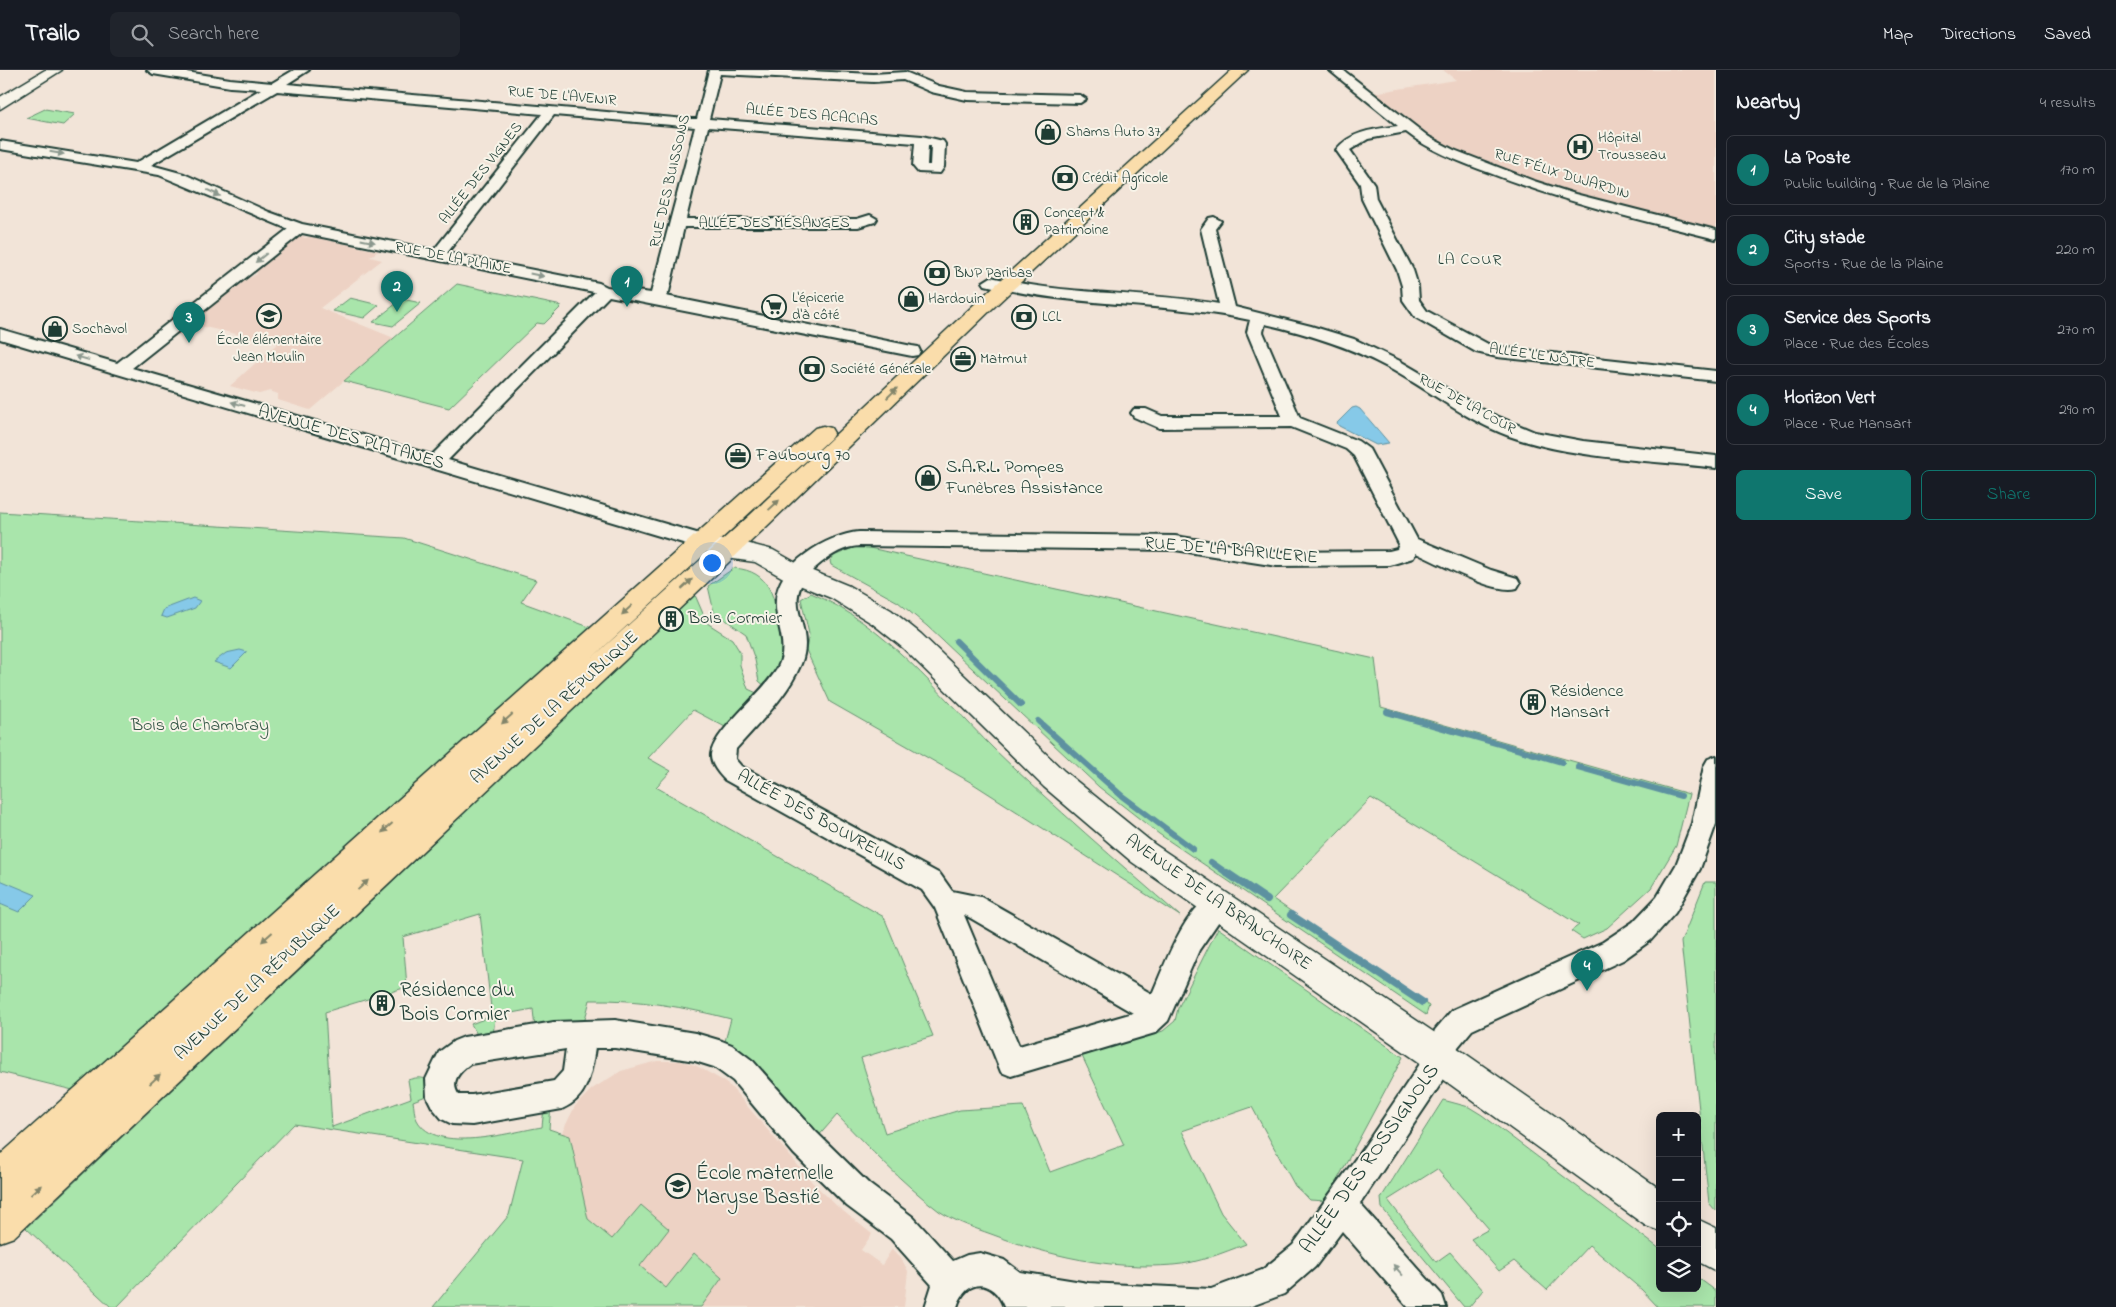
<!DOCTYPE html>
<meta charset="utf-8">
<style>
:root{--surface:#171b24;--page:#20242c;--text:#f1f3f6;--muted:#9ea1a6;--line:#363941;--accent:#0f766e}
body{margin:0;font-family:"Indie Flower",sans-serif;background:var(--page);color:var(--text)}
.controls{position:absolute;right:15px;bottom:15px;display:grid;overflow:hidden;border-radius:8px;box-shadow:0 5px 20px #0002}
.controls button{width:45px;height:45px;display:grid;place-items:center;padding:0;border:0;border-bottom:1px solid var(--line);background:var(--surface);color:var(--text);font:25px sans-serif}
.you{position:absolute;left:711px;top:492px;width:18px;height:18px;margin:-12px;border:4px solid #fff;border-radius:50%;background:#1a73e8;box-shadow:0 0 0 8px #1a73e833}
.badge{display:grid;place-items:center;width:32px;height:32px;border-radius:50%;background:var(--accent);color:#fff;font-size:16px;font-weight:700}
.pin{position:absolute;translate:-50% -41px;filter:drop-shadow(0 1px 2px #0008)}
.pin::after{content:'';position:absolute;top:26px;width:18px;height:15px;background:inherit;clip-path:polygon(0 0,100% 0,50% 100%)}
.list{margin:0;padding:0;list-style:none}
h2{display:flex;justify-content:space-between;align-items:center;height:65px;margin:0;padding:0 20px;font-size:21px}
h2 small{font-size:16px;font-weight:400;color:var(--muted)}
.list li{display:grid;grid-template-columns:32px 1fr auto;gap:15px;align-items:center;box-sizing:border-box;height:70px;margin:0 10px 10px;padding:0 10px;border:1px solid var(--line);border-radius:8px}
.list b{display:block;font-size:19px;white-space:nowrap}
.list p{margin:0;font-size:16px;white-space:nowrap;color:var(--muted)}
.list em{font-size:16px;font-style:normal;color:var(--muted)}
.actions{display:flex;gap:10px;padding:15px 20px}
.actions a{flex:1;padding:11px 0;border:1px solid var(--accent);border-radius:8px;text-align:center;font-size:18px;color:var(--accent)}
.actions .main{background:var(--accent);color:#fff}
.icon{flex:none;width:28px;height:28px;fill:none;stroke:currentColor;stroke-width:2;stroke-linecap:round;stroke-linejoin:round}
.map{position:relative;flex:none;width:1716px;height:1237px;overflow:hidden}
header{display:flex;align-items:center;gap:30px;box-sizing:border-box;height:70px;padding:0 25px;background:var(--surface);border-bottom:1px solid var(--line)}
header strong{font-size:24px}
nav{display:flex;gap:28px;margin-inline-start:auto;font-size:18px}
.search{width:350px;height:45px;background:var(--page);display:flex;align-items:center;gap:12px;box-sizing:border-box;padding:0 18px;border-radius:8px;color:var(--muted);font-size:19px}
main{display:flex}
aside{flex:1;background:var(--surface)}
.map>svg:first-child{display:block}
.built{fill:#edd2c4}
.green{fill:#a9e5ab;stroke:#649170}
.water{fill:#86c9e8;stroke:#5d91a0}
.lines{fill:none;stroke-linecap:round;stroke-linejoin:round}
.stream-far1{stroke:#5d91a0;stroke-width:6}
.stream{stroke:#5d91a0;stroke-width:8}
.minor-casing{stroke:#1f3d34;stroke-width:4}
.tertiary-casing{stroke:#1f3d34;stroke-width:3}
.secondary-casing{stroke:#1f3d34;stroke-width:3}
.primary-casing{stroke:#1f3d34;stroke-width:3}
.minor{fill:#f7f3e8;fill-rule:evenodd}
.tertiary{fill:#f7f3e8;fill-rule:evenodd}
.secondary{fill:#f7f3e8;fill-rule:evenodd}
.primary{fill:#faddab;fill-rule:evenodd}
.oneway{fill:#8b988e}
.oneway2{fill:#82856a}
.labels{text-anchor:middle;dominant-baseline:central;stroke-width:4;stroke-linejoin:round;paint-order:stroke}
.far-street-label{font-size:15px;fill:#1f3d34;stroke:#f7f3e8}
.far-poi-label{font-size:15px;fill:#1f3d34;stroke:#f7f3e8;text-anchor:start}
.far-quarter-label{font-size:16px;letter-spacing:1px;fill:#1f3d34;stroke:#f7f3e8}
.street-label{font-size:18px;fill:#1f3d34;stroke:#f7f3e8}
.poi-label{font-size:18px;fill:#1f3d34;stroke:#f7f3e8;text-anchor:start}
.park-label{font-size:18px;fill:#345646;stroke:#f7f3e8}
.near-poi-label{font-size:21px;fill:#1f3d34;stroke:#f7f3e8;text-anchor:start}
.near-street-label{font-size:21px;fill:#1f3d34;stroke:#f7f3e8}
</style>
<header>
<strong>Trailo</strong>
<div class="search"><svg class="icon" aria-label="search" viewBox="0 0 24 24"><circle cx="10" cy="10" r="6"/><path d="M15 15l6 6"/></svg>Search here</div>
<nav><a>Map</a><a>Directions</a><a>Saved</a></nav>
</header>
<main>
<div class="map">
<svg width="1716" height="1237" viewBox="0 0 1716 1237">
<rect width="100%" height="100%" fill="#f2e4d8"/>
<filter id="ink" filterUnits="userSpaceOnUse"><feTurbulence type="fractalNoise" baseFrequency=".02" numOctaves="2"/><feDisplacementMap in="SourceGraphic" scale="10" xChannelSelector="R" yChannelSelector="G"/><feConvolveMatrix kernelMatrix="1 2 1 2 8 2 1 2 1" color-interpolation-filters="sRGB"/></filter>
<g filter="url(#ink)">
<g class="built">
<polygon points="1443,0 1716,0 1716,159 1539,113 1458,83 1432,71 1373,23 1456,10"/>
<polygon points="305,166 303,168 311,167 378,181 370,187 382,190 320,238 394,268 310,340 278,330 278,324 270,321 259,324 230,316 278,273 190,254 246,210 257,204 256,201 299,167"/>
<polygon points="657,991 680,991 695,995 720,1009 731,1017 813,1113 838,1137 872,1164 861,1180 882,1195 892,1179 901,1188 908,1201 904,1237 628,1237 553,1081 575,1036 592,1019 621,1001"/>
</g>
<g class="green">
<polygon points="45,39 75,44 63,55 26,48"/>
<polygon points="457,214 562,236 544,254 537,253 449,338 344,311"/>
<polygon points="350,228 379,235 364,248 333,241"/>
<polygon points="402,229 421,233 393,256 373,252"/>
<polygon points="0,442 404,468 536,510 521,532 603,562 93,1025 0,1002"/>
<polygon points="855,477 865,477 1375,589 1381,637 1689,724 1676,776 1651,818 1607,858 1583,869 1571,861 1579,855 1371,728 1273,829 1429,936 1426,945 1159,764 1099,717 927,556 898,532 831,495 830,491 834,486"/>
<path d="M734,498C771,501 775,528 779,559C780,571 783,586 780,598C778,604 770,611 766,617L759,611L755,590L746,564L714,542L708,516Z"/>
<path d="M811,523C885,554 938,623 994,679C1054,737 1117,791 1180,846L972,713L830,632L806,580L809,564L801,529Z"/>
<path d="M695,525L707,553L732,569L740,582V595L748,619L759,624L727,658L693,640L648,688L671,701L656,717L884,847L933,966L861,988L885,1063L960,1040L1023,1036L1050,1102L1124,1075L1082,986L1163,961L1175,951L1178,938L1218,858L1403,987L1326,1131L1310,1130L1295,1116L1252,1037L1182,1061L1221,1143L1246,1174C1222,1183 1199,1193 1173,1195C1111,1200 1049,1186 991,1164C974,1158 954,1151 939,1141C902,1113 869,1078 837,1045L816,1069L724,975L731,949C685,937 638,929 590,930L583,957L535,959L533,939L495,946L493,967L478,966L471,954L492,946L480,844L403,867L407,917L325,942L332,1057L411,1028L408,1010C422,1005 431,1008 434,1023L413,1031C414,1036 414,1045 417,1050C436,1085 510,1062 542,1057L544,1037L551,1036L549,1059L570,1066L588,1149L612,1169L641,1135L669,1159L640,1196L666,1218L694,1183L722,1208L701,1237H433L509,1145L523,1089L294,1054L117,1237H111L26,1158L437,769L546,658Z"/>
<polygon points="1705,812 1716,812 1716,1141 1709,1133 1681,872"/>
<polygon points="1443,1030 1469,1037 1482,1045 1660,1179 1660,1218 1697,1218 1697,1207 1716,1221 1716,1237 1658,1237 1642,1220 1589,1175 1547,1220 1514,1191 1499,1201 1471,1169 1489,1159 1437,1099 1388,1130 1436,1192 1450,1182 1483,1220 1469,1237 1464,1237 1382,1138 1381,1128"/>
</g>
<g class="water">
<polygon points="1356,337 1360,339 1389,373 1376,375 1339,356 1337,353 1352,338"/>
<polygon points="193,528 200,531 195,538 167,548 161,546 164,539"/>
<polygon points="240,580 247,582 231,598 214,592 226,583"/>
<polygon points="0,810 36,825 19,842 0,834"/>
</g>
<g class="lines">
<g class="stream-far1">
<polyline points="956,571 1021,635"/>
<polyline points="1387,642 1562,692"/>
<polyline points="1038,651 1122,726 1193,779"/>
<polyline points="1578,697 1681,726"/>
<polyline points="1211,792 1228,804"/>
</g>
<g class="stream">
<polyline points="1227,803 1267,830"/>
<polyline points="1291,845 1422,932"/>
</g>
<defs>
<g id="minor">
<path d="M147,0H174L230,9L272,13L294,0H309L287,14L686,49H697L709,0H787L873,4L905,2L939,16L967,22L1080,25L1086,29L1080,33L967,30L931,22L903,10L873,12L720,4L709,49L922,66L943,71L945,74L944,97L940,103L918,102L913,96L915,73L708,57L686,149H857L870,145L877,149L875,152L858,157H684L669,222L666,226L912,276L918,277L920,281L918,285L912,286L609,226L448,390L710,467L713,472L710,477L703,479L0,269V259L117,293L288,159L159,105L0,79V71L136,93L261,19L230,17L153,4ZM277,21L542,44L434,180L302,154L269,142L184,104L151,95ZM554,45L695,57L651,223L607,217L599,213L447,183ZM928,76H931L930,95H927ZM302,163L594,222H595L432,385L132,298Z"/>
<path d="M1329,0H1343L1429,67L1454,80L1534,111L1575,124L1716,160V169C1639,150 1561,131 1487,102C1458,91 1430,81 1406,62L1368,69L1350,80L1374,114L1376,129L1413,200L1418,216L1419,230L1427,241L1488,274L1498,277L1716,301V311L1497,287L1476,282L1415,247L1403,230L1402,216L1397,200L1362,129L1360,114L1336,80C1350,61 1376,59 1398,56Z"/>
<path d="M1214,147L1221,151L1215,159L1235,237L1311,256L1354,269L1400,291L1487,342L1535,362L1583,371L1716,386V398C1650,390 1573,389 1509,366C1465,350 1428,319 1387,297C1348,276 1308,264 1265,254L1263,262L1300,348L1358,371L1369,379L1417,469L1491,500L1517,508L1520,513L1517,518C1495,525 1439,493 1416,483L1413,488L1390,495L1277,496L1175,480L859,476C844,477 833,484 821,493C772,532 818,552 801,594C787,627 759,653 736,679L735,689L741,696L940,804L952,821L981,827L1152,924C1166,893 1184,836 1217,823L1226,827L1230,835L1199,880L1168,951L1155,963L1011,1006L1001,1002L935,838L922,820L725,710C718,703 710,693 711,684C714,660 765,622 778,597C790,573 774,553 776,530C778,494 827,465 859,462L1175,466L1277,482L1389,481L1397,479L1399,474L1354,386L1346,379L1291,357L1159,358L1134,347L1131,343L1134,339H1146L1162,346H1282L1247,262L1250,250C1163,232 1072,237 985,215L983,212L991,207C1066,226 1143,221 1219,234L1201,159L1209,148ZM964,845L967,846L1133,943L1019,976Z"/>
<path d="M1716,686V754L1700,799L1675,843L1651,870L1623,890L1472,960L1458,977L1451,997L1442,1012L1360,1134L1442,1225L1446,1237H1408L1342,1161L1315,1197L1284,1224L1249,1237H1004C994,1209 966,1207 957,1237H925L932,1215L891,1169L847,1136L794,1084L733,1011L714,997L695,991L615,978H595C591,1004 588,1028 562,1039L472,1055L452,1054L442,1049L432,1037L427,1027L426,1009L439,982L454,971L464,967L554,952L615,950L695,963L722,971L732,975L753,991L816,1062L869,1114L913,1147L953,1191L967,1185L980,1183L1004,1190L1020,1202L1088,1213L1211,1219L1262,1200L1293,1175L1364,1077L1428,982L1435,960L1452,940L1603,872L1633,852L1657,827L1676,795L1692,753L1704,696L1708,689ZM566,979L563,1001L554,1011L472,1025H459C449,1012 460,1001 470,994Z"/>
</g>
<polygon id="tertiary" points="45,0 62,0 0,39 0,27"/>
<g id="secondary">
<polygon points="703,464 728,472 746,473 773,480 805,498 849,516 891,540 921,564 1064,701 1154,774 1453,975 1660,1119 1660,1161 1646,1156 1429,999 1132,792 1044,717 903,578 873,554 831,528 787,510 755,492 726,488 694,478 691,472 694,466"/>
<polygon points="1697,1149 1716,1158 1716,1201 1697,1191"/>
</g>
<polygon id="primary" points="1232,0 1248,0 993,238 766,457 14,1167 0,1172 0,1085 815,358 823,356 831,358 834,363 831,368 593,587 750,445 979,230"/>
</defs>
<use href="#minor" class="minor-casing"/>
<use href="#tertiary" class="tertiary-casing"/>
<use href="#secondary" class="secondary-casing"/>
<use href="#primary" class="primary-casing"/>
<use href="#minor" class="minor"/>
<use href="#tertiary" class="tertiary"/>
<use href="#secondary" class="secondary"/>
<use href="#primary" class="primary"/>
</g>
<defs><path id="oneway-solid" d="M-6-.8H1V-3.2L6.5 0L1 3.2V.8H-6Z" transform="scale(1.25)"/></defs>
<g class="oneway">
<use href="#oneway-solid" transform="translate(57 83) rotate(9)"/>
<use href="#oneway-solid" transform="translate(214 123) rotate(25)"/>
<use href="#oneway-solid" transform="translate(368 171) rotate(11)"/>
<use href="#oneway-solid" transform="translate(261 188) rotate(141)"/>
<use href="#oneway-solid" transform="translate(537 205) rotate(12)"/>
<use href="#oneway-solid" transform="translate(82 288) rotate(-164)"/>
<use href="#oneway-solid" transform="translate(238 334) rotate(-164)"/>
<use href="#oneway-solid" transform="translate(1398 1200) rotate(-131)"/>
</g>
<g class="oneway2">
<use href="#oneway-solid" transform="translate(892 323) rotate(-44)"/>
<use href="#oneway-solid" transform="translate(774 435) rotate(-43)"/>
<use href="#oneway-solid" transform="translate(687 514) rotate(-43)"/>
<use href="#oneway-solid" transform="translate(627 540) rotate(137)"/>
<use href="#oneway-solid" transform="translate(507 649) rotate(138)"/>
<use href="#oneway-solid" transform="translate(387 758) rotate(138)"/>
<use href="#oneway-solid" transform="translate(363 815) rotate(-43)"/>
<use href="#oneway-solid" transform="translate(267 867) rotate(138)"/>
<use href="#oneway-solid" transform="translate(155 1009) rotate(-43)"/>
<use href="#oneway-solid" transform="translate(36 1120) rotate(-43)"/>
</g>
</g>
<defs>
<symbol id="shop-ring" viewBox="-11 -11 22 22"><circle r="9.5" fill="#f7f3e8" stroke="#1f3d34" stroke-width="1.5"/><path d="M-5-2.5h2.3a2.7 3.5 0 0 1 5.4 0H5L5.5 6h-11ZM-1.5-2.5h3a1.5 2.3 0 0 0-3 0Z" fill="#1f3d34"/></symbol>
<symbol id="hospital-ring" viewBox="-11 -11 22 22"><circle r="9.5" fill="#f7f3e8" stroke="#1f3d34" stroke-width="1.5"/><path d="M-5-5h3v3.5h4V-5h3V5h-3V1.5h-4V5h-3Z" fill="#1f3d34"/></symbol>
<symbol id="bank-ring" viewBox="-11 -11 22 22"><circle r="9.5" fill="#f7f3e8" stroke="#1f3d34" stroke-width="1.5"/><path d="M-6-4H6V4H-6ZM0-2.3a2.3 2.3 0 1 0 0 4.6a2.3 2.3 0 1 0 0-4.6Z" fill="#1f3d34"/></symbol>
<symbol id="building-ring" viewBox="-11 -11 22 22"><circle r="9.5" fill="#f7f3e8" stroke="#1f3d34" stroke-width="1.5"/><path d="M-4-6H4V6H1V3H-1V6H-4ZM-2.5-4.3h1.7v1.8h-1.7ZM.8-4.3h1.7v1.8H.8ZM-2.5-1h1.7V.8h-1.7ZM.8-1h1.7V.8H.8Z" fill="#1f3d34"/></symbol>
<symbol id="supermarket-ring" viewBox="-11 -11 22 22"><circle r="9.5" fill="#f7f3e8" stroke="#1f3d34" stroke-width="1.5"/><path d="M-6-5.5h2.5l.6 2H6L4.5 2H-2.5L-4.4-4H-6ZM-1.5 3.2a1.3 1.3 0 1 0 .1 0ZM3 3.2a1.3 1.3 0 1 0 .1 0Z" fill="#1f3d34"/></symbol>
<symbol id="school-ring" viewBox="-11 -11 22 22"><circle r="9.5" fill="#f7f3e8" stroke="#1f3d34" stroke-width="1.5"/><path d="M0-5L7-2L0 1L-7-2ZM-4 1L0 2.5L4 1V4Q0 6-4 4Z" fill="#1f3d34"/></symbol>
<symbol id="office-ring" viewBox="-11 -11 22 22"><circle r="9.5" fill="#f7f3e8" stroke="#1f3d34" stroke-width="1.5"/><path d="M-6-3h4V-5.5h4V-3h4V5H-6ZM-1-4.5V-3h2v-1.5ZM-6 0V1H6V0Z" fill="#1f3d34"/></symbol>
</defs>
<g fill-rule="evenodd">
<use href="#shop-ring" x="1034" y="48" width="28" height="28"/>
<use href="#hospital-ring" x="1566" y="63" width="28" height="28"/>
<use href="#bank-ring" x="1051" y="94" width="28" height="28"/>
<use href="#building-ring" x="1012" y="138" width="28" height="28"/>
<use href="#bank-ring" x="923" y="189" width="28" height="28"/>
<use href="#shop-ring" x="897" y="215" width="28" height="28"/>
<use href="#supermarket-ring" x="760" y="223" width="28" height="28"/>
<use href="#school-ring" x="255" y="232" width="28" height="28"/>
<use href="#bank-ring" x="1010" y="233" width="28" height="28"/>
<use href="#shop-ring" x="41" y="245" width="28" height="28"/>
<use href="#office-ring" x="949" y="275" width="28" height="28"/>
<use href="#bank-ring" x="798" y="285" width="28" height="28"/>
<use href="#office-ring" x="724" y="372" width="28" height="28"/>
<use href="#shop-ring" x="914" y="394" width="28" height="28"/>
<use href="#building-ring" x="657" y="535" width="28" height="28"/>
<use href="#building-ring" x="1519" y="618" width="28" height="28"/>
<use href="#building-ring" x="368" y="919" width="28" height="28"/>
<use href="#school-ring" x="664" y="1102" width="28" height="28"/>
</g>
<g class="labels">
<g class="far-street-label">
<text transform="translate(562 26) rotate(5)">RUE DE L'AVENIR</text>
<text transform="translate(812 45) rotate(5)">ALLÉE DES ACACIAS</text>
<text transform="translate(481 103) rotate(-52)">ALLÉE DES VIGNES</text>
<text transform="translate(1562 104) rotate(17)">RUE FÉLIX DUJARDIN</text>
<text transform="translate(670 111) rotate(-77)">RUE DES BUISSONS</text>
<text x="774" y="153">ALLÉE DES MÉSANGES</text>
<text transform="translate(453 188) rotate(11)">RUE DE LA PLAINE</text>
<text transform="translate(1542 286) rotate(8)">ALLÉE LE NÔTRE</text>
<text transform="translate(1467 334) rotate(29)">RUE DE LA COUR</text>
</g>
<g class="far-poi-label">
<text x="1066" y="62">Shams Auto 37</text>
<text x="1598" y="68">Hôpital<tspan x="1598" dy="17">Trousseau</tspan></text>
<text x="1082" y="108">Crédit Agricole</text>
<text x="1044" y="143">Concept &amp;<tspan x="1044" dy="17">Patrimoine</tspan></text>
<text x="954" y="203">BNP Paribas</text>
<text x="792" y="228">L'épicerie<tspan x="792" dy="17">d'à côté</tspan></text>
<text x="928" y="229">Hardouin</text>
<text x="1042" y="247">LCL</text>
<text x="72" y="259">Sochavol</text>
<text x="269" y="270" text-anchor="middle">École élémentaire<tspan x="269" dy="17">Jean Moulin</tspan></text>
<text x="980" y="289">Matmut</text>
<text x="830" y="299">Société Générale</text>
</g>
<g class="far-quarter-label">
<text x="1470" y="190">LA COUR</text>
</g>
<g class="street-label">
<text transform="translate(351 368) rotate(16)">AVENUE DES PLATANES</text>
<text transform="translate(1231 481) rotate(5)">RUE DE LA BARILLERIE</text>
<text transform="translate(555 638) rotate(-42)">AVENUE DE LA RÉPUBLIQUE</text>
<text transform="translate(821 751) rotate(29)">ALLÉE DES BOUVREUILS</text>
<text transform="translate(1218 833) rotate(35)">AVENUE DE LA BRANCHOIRE</text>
<text transform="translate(258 913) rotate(-43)">AVENUE DE LA RÉPUBLIQUE</text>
</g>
<g class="poi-label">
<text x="756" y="386">Faubourg 70</text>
<text x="946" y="398">S.A.R.L. Pompes<tspan x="946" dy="21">Funèbres Assistance</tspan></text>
<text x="688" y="549">Bois Cormier</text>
<text x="1550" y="622">Résidence<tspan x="1550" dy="21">Mansart</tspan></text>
</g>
<g class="park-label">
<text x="200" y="656">Bois de Chambray</text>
</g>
<g class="near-poi-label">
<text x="400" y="921">Résidence du<tspan x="400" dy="24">Bois Cormier</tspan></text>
<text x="696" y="1104">École maternelle<tspan x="696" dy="24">Maryse Bastié</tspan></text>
</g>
<g class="near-street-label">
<text transform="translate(1370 1089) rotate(-55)">ALLÉE DES ROSSIGNOLS</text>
</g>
</g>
</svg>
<div class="controls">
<button>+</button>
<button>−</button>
<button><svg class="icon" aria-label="locate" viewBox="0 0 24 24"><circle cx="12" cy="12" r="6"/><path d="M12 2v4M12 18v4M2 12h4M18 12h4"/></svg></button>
<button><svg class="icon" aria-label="layers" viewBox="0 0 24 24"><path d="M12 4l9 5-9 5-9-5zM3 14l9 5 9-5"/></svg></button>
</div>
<div class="you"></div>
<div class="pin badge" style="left:627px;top:237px">1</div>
<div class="pin badge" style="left:397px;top:242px">2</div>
<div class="pin badge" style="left:189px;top:273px">3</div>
<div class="pin badge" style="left:1587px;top:921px">4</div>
</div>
<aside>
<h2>Nearby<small>4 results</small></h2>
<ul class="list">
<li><span class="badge">1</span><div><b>La Poste</b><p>Public building · Rue de la Plaine</p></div><em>170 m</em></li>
<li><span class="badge">2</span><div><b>City stade</b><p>Sports · Rue de la Plaine</p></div><em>220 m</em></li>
<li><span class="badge">3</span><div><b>Service des Sports</b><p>Place · Rue des Écoles</p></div><em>270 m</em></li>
<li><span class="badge">4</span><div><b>Horizon Vert</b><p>Place · Rue Mansart</p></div><em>290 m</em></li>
</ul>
<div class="actions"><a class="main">Save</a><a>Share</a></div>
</aside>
</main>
